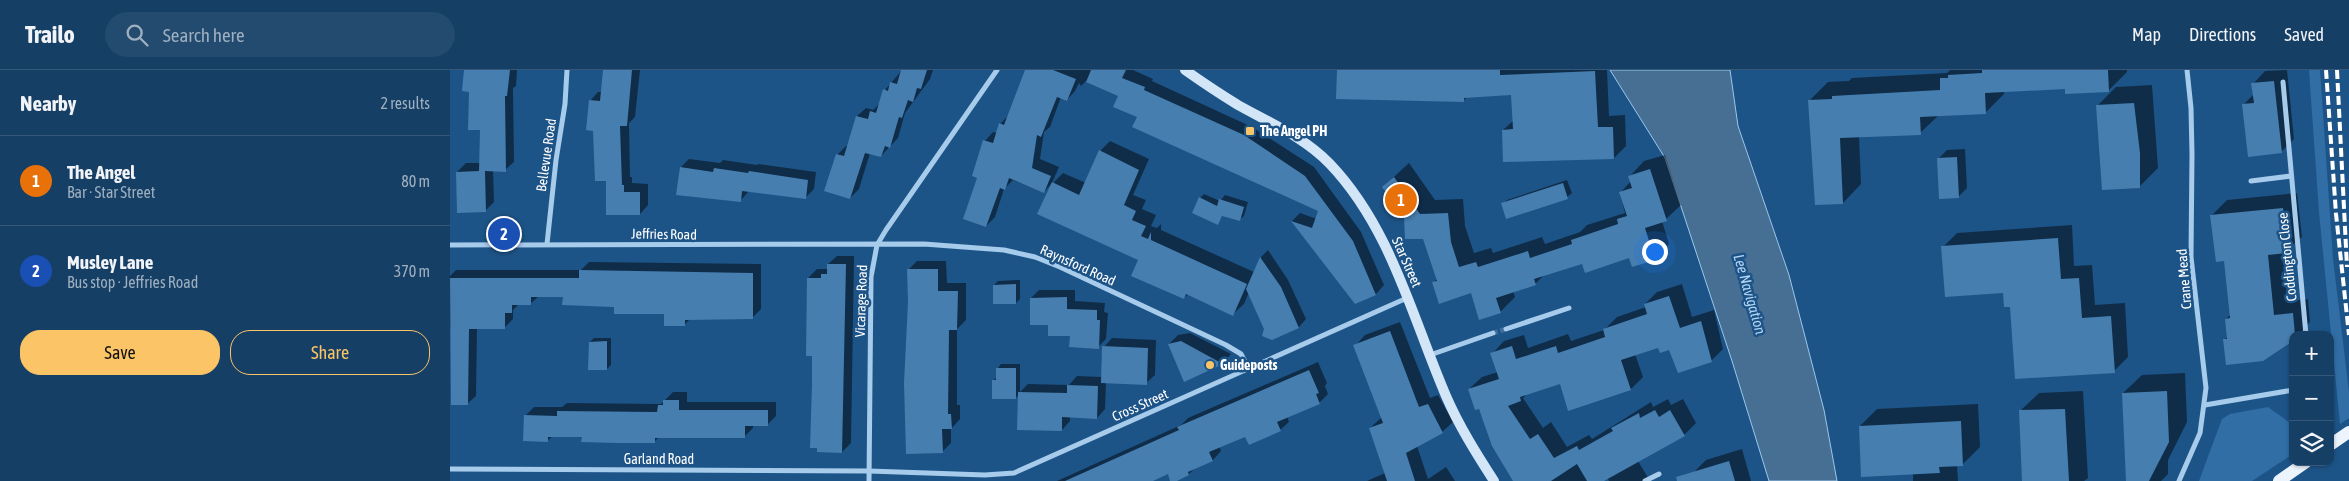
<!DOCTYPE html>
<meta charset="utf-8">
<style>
:root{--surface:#163f66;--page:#234a6f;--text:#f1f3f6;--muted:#9eafbf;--line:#35587a;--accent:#fbc466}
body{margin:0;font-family:"Asap Condensed",sans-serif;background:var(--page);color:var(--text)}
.controls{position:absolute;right:15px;bottom:15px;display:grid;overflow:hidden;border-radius:10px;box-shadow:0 1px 4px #0004}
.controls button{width:45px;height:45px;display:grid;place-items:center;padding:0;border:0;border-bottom:1px solid var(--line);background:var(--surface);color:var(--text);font:25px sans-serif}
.you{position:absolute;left:1204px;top:181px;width:18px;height:18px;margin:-12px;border:4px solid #fff;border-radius:50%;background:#1a73e8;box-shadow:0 0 0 8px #1a73e833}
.badge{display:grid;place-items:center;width:32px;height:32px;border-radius:50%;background:var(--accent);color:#fff;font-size:16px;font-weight:700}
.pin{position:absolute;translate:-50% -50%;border:2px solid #fff;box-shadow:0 1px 5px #0006}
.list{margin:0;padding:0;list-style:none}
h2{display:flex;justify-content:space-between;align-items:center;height:65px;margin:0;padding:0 20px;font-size:21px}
h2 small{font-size:16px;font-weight:400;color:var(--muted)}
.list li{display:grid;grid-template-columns:32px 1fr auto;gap:15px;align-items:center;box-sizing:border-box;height:90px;padding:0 20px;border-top:1px solid var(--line)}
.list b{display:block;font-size:19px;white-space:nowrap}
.list p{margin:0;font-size:16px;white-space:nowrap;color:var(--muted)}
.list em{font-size:16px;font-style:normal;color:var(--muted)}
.actions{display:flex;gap:10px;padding:15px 20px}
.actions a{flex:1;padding:11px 0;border:1px solid var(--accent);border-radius:20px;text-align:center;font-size:18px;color:var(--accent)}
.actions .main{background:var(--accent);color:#111}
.icon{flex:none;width:28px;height:28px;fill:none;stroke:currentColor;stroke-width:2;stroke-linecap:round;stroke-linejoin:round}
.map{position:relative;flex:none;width:1899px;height:411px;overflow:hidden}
header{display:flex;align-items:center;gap:30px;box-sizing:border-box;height:70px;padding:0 25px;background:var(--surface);border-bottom:1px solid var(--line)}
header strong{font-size:24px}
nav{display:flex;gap:28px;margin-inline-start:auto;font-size:18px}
.search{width:350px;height:45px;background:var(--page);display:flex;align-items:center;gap:12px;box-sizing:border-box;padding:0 18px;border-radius:28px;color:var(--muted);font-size:19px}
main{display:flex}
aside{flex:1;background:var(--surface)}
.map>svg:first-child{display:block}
.green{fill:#316ea5}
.water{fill:#476e93;stroke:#9ac7ed}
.shadow{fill:#0007}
.building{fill:#467eb0}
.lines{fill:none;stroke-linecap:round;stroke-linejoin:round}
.minor-tunnel{stroke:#3f6e9a;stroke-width:5;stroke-dasharray:5 2.5;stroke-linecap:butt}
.minor{stroke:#a7cbeb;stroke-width:5}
.secondary{stroke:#d3e6f8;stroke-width:10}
.primary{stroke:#ecf4fe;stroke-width:12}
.rail{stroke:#fff;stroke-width:4;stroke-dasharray:9 4;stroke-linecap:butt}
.poi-dot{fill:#fbc466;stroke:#1d5488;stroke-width:2}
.labels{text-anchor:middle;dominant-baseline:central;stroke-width:5;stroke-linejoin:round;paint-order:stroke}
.poi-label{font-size:14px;font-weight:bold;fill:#fff;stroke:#1d5488;text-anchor:start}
.street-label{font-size:14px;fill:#fff;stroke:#1d5488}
.water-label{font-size:15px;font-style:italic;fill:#b3d5f3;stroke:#1d5488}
</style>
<header>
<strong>Trailo</strong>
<div class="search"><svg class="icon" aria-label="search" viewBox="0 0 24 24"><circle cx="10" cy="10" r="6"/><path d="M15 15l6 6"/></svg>Search here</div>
<nav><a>Map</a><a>Directions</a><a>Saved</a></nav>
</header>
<main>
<aside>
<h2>Nearby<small>2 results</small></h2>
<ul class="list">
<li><span class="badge" style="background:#e8710a">1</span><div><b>The Angel</b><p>Bar · Star Street</p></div><em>80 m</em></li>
<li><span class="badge" style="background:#1a4fb4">2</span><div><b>Musley Lane</b><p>Bus stop · Jeffries Road</p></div><em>370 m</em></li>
</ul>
<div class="actions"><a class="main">Save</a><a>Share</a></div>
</aside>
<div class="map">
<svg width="1899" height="411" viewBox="0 0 1899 411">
<rect width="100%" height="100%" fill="#1d5488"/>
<g class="green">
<polygon points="1859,0 1870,0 1883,189 1899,322 1899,348 1890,354 1869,142"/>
<polygon points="1818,337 1843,355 1843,384 1802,411 1749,411 1772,349 1780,344"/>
</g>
<polygon class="water" points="1160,0 1280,0 1288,56 1339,205 1374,340 1387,411 1319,411 1282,291 1215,88"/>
<g class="shadow">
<polygon points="16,0 67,0 66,16 63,18 64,92 55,100 43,100 44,132 35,141 7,102 16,93 31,93 31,59"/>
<polygon points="154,0 190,0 185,47 179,53 180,107 182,107 182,113 198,114 198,135 190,144 157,110 145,60 140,31 148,22 152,22"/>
<polygon points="452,0 483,0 480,9 455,43 448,68 431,86 420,83 409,119 400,128 387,85 396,76 398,76 407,46 416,38 423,40 430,33 435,20"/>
<polygon points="577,0 683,0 703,9 702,11 802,57 864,97 911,162 934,215 926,224 905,233 842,151 850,143 867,149 870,140 688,47 669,25 636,11 631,16 629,13 625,21 617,30 611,27 600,57 594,62 590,89 609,97 602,113 594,122 563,110 554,119 545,147 536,156 529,107 535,71 543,62 547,63 550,54 559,45"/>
<polygon points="888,0 1157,0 1159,46 1175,45 1176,76 1164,88 1053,60 1064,50 1062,24 1018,26 1013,31"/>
<polygon points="1500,0 1677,0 1677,2 1658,21 1616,18 1554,21 1554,24 1536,42 1489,45 1470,63 1409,66 1411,114 1393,133 1360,30 1378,12 1399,11 1402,8 1497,3"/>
<polygon points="1837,0 1844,69 1831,82 1793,35 1804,24 1803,14 1815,1"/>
<polygon points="1702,15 1708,98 1689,117 1648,35 1666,17"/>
<polygon points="660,71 699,89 683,125 696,130 692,139 706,145 701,156 707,158 711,154 711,160 804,202 811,187 818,180 838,210 856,249 849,257 822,269 799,222 794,234 783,244 738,224 734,228 603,113 613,103 636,113 650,81"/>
<polygon points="1515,79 1517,118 1508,127 1488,89 1497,80"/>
<polygon points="1215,85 1231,135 1216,149 1212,151 1219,174 1204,188 1180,187 1133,192 1095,204 1085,214 1063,221 1065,227 1050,242 1022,222 984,212 987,209 973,167 933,117 959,93 985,130 1013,129 1015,156 1024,183 1041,178 1043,183 1092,167 1095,174 1130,162 1137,155 1175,143 1170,123 1181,111 1180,106 1194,91"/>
<polygon points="239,89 270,93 273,90 307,95 308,94 366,102 364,119 355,128 299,121 290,131 231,97"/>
<polygon points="1117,110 1122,123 1117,127 1053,134 1057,130"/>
<polygon points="1847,123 1852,167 1834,182 1839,231 1858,229 1860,252 1848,265 1775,269 1778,266 1776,249 1781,244 1775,190 1762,145 1777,130"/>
<polygon points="754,124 770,131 775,125 798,132 794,146 789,150 773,145 767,154 750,128"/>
<polygon points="1622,155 1624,196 1642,195 1645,235 1675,233 1678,287 1664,301 1561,235 1555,222 1493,177 1507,163"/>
<polygon points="387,186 404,186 401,373 392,382 363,284 358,208 367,199 377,199 378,194"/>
<polygon points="467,191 496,191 497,213 516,213 516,250 507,259 507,335 510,335 510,349 501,359 501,373 492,382 458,200"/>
<polygon points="139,192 311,194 311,239 302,248 240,249 235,254 215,243 114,226 89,226 80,234 69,234 63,240 63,249 54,258 27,257 26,326 17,334 0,254 0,206 6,200 131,200"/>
<polygon points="570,210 570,229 566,233 544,215 548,211"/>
<polygon points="1232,214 1242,247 1264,240 1273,279 1261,291 1209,276 1185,284 1193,307 1181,319 1110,312 1078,323 1073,328 1093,358 1101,352 1117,377 1139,365 1142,369 1201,332 1203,337 1218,329 1221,335 1233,329 1246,353 1234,365 1188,391 1200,411 1159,411 1157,407 1150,411 1066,411 1019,319 1032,307 1048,302 1042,284 1054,271 1074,265 1078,278 1118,264 1121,271 1154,260 1167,247 1196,237 1195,234 1207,222"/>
<polygon points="589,220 625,220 625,231 655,233 654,242 658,243 656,269 648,277 599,254 581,228"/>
<polygon points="950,252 980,328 988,325 1003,352 992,362 967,376 978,409 996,397 1005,411 917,411 935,403 920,358 932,347 905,276 915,265"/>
<polygon points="740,263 781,284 773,293 735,310 719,274 728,265"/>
<polygon points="144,268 161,268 161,295 157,299 140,272"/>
<polygon points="662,268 706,270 705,305 696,313 656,312 655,339 647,348 620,346 620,351 612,360 569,324 566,328 543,311 547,307 547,299 551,294 570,294 570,322 578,314 619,315 627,306 652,307 654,277"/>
<polygon points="868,292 877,313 875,316 878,324 869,333 837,346 839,352 830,360 796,365 769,376 771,381 763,390 745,398 739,404 724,411 718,403 700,411 607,411 731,355 738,348"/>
<polygon points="1735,303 1737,352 1718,390 1718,404 1711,411 1677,411 1673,323 1692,305"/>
<polygon points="1633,321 1638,408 1634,411 1574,411 1570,341 1589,323"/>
<polygon points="223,322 237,322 237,332 326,332 326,346 317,355 303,355 303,358 294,367 209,367 204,372 133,366 103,366 98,370 75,346 84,337 112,337 117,333 211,334"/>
<polygon points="1528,334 1530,377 1512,395 1507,395 1508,411 1463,411 1463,404 1410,356 1427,339"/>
<polygon points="1292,379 1301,411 1247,411 1244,402 1256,390"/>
</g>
<g class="building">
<polygon points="14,0 60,0 57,26 55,26 56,102 35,101 36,142 7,143 6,102 29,101 30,60 18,60 19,22 12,21"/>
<polygon points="153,0 182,0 177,56 170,56 172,115 174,115 174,122 190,122 190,145 156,145 156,111 145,111 143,61 136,60 139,30 150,31"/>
<polygon points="451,0 477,0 471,19 467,18 463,32 458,30 452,48 449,47 440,78 435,76 431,87 415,83 400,129 374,121 386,84 394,86 406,46 418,49 420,41 426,43 433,19 438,21 440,12 447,14"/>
<polygon points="575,0 603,0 626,9 617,31 607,27 591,67 587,65 582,98 601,106 594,123 559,108 555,120 550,118 536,157 513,149 527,108 522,106 533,70 543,73 549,53 554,55"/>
<polygon points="641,0 676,0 672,8 695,17 694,20 794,65 855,106 903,171 926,225 905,234 841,151 862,158 868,141 682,57 687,47 663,37 668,26 636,12"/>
<polygon points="887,0 1050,0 1050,5 1145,1 1148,57 1163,57 1164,89 1053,92 1052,60 1063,59 1061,25 1014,28 1014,32 886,29"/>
<polygon points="1532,0 1658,0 1659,22 1615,24 1615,19 1535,23 1536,44 1470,47 1471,65 1390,68 1393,134 1365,135 1358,30 1382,29 1382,26 1490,20 1490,8 1498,8 1498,5 1532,3"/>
<polygon points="1824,11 1832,83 1798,87 1792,34 1804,33 1801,13"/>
<polygon points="1684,33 1690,83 1690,118 1652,120 1646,35"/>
<polygon points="649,80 689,100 674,135 686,141 682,150 696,156 691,166 698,169 701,162 701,170 797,214 783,246 736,224 734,229 681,206 688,190 587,144 602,112 629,125"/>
<polygon points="1507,87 1509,128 1489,129 1487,88"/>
<polygon points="230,97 263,102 264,98 298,103 299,101 358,110 356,129 292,121 291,132 226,125"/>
<polygon points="1200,99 1217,151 1195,158 1205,190 1182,197 1179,188 1135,203 1132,194 1084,209 1086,215 1046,228 1051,243 1029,250 1021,223 989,234 982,212 987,211 973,169 955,169 954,147 932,117 944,107 970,144 998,143 1001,172 1009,197 1026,192 1028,197 1078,181 1080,188 1122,174 1121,170 1168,154 1167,149 1177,146 1169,122 1182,118 1178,106"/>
<polygon points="1113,113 1118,129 1056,149 1051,133"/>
<polygon points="749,127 767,136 769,129 794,137 790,151 772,146 768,155 742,143"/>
<polygon points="1833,138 1837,183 1818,185 1824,245 1843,243 1845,265 1843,265 1843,271 1813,291 1776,295 1773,269 1777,269 1775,249 1780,248 1774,191 1766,192 1760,145"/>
<polygon points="1608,168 1611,209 1629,208 1632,248 1661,246 1665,303 1565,309 1560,237 1554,237 1553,223 1495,227 1491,176"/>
<polygon points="810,187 831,217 849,258 822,270 812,266 814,259 796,219"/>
<polygon points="377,194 396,194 392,383 367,382 367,378 360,378 362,315 362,286 356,286 357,208 371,208 371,204 377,204"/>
<polygon points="457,199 488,199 488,221 508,221 507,260 499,260 498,344 501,344 502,359 492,359 493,383 456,384 454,313 458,232"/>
<polygon points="129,200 303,203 303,249 235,250 235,256 214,256 214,244 164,244 164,237 112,235 113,227 81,227 81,235 62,235 62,243 55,243 55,259 19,259 18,335 1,335 0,208 129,208"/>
<polygon points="566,214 566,234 543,234 543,215"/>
<polygon points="1219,226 1230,258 1251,251 1262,292 1228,303 1219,280 1210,283 1208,278 1171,290 1181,320 1118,341 1110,314 1070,327 1071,331 1058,336 1080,369 1088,364 1104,388 1127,376 1129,380 1163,361 1161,358 1189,343 1190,348 1205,340 1209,347 1220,340 1235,366 1154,411 1137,411 1127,394 1101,411 1063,411 1042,376 1029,339 1025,340 1018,319 1049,309 1040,283 1062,276 1066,289 1106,276 1108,283 1155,267 1153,259 1197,244 1194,234"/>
<polygon points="617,227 617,239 647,240 647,250 650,250 649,279 619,277 620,266 598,266 598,255 580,255 580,228"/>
<polygon points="940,261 969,337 978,334 993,363 956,383 965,411 937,411 919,358 933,353 903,275"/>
<polygon points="157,271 157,300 138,300 139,272"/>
<polygon points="731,271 773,294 734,312 718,274"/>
<polygon points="652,276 698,278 697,315 651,313"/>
<polygon points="546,298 566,298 566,329 542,329 542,310 546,310"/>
<polygon points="859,300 869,323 866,324 870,334 827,352 831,361 799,375 795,367 759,382 763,391 738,402 739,405 727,411 720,411 718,404 703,411 615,411 729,360 727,357"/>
<polygon points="617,315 648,316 647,349 612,347 612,361 567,360 568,322 617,323"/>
<polygon points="1717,321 1719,372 1699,411 1676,411 1672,323"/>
<polygon points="213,330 229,330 229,340 318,340 318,356 295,356 295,368 205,368 205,373 168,373 131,372 132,367 98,367 98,372 73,371 74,345 107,346 107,341 207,342 208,335 213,335"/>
<polygon points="1615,339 1619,411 1572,411 1569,340"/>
<polygon points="1511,351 1513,396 1489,397 1490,403 1411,407 1409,356"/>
<polygon points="1279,391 1285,411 1227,411 1226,407"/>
</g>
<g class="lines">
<polyline class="minor-tunnel" points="1043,263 1056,259"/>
<g class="minor">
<polyline points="1833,12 1856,265"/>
<polyline points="1801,111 1841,106"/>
<polyline points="97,174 106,90 115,34 117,0"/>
<polyline points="0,175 474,174 554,180 585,187 610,197 776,275 791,284 799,299"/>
<polyline points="1056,259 1119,238"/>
<polyline points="980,285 1043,263"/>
<polyline points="1755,335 1843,320"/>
<polyline points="0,399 419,401 535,405 564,403 957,228"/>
<polyline points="419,411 421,207 427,175 436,160 547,0"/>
<polyline points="1195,411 1209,404"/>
<polyline points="1729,411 1750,363 1756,318 1741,187 1742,84 1741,38 1737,0"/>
</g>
<path class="secondary" d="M735,0C752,12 770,24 788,35C820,53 854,67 880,94C941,158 962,247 996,326C1009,356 1026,383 1044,411"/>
<g class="primary">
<polyline points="1880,375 1899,362"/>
<polyline points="1829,411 1856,392"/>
</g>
<g class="rail">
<polyline points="1876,0 1886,144 1899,265"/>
<polyline points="1887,0 1897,197"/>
</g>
</g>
<g class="poi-dot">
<rect x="795" y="56" width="10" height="10" rx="2.5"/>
<circle cx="760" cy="295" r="5"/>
</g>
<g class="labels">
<g class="poi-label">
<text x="810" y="61">The Angel PH</text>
<text x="770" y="295">Guideposts</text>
</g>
<g class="street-label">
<text transform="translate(96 85) rotate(-82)">Bellevue Road</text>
<text transform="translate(214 164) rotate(1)">Jeffries Road</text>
<text transform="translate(1837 187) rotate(-96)">Coddington Close</text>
<text transform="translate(957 192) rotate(66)">Star Street</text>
<text transform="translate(628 195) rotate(24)">Raynsford Road</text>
<text transform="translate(1734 209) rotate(-95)">Crane Mead</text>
<text transform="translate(411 231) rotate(-88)">Vicarage Road</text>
<text transform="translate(690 335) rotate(-24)">Cross Street</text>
<text x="209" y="389">Garland Road</text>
</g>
<g class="water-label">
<text transform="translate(1300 224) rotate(74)">Lee Navigation</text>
</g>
</g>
</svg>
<div class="controls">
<button>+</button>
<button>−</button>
<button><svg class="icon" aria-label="layers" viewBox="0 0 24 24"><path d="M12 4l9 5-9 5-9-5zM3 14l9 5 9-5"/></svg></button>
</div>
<div class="you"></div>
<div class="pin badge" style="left:951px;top:130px;background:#e8710a">1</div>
<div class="pin badge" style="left:54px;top:164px;background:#1a4fb4">2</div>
</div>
</main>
